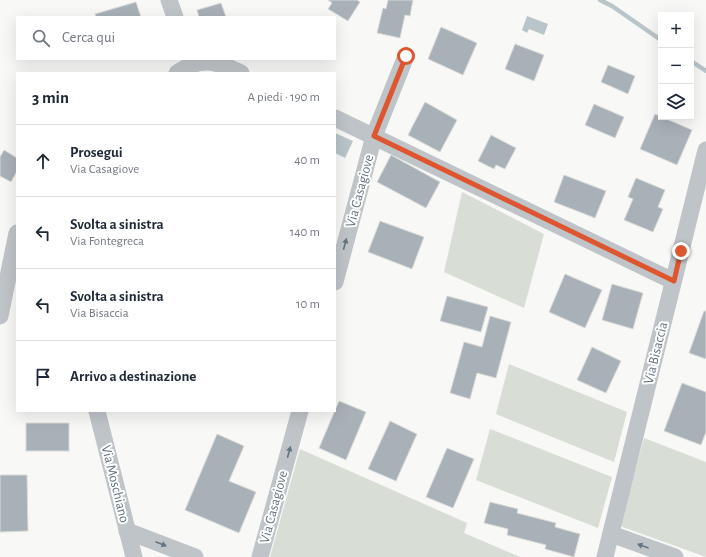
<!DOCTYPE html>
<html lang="it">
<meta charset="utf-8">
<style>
:root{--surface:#fff;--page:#f2f2f3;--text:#1f2937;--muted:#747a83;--line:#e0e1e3}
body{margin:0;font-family:"Alegreya Sans",sans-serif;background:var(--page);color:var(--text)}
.controls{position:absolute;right:12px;top:12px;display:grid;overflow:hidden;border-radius:0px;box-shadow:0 4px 16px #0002}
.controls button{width:36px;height:36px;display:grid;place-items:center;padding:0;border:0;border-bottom:1px solid var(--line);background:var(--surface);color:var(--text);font:20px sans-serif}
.stop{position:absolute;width:12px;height:12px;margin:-9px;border:3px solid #de5630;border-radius:50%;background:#fff}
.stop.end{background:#de5630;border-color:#fff;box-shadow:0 1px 4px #0008}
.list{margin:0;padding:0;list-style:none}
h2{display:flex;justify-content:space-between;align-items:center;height:52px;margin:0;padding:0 16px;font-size:17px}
h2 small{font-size:13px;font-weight:400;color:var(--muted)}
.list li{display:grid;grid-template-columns:26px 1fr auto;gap:12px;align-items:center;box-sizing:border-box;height:72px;padding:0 16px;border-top:1px solid var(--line)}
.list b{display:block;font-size:15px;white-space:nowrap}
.list p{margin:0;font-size:13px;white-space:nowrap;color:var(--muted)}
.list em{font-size:13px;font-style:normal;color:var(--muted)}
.icon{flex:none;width:22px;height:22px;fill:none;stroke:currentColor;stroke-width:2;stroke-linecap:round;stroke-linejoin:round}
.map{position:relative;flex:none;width:706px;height:557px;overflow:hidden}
.search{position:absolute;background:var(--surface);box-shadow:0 4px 16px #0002;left:16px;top:16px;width:320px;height:44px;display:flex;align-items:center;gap:10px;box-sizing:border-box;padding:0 14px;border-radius:0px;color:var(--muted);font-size:15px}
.panel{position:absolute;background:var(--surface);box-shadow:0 4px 16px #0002;left:16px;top:72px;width:320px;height:340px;border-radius:0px}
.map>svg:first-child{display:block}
.green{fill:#d8ddd5}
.water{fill:#b9c5c9}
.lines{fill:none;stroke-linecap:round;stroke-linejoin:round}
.stream{stroke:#b9c5c9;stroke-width:4.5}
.building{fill:#a8b1b7;stroke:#dadad8}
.minor{stroke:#bfc4c8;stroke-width:17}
.oneway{fill:#647480}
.route{stroke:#de5630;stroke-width:5}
.labels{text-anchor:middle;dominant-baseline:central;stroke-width:4;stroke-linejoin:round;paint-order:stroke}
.street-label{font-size:14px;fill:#647480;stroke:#fff}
</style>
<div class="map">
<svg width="706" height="557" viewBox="0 0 706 557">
<rect width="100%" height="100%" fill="#f8f8f6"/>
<g class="green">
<polygon points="462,192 544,234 524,308 444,272"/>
<polygon points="509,364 627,412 614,462 496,414"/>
<polygon points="490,429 612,477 598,528 476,480"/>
<polygon points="644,438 706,462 706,557 620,526"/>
<polygon points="300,449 467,523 464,533 520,557 270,557"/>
</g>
<g class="water">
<polygon points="527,16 548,24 544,35 529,29 527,33 522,30"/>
<polygon points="335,133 353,141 345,158 335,153"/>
</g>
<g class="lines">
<g class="stream">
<polyline points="600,0 612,6 661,40"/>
<polyline points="691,61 706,71"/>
</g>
</g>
<g class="building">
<polygon points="328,0 357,0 360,2 348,21 328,9 332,3"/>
<polygon points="388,0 413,0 410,16 405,15 400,38 377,33 383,8 386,9"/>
<polygon points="136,2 141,17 96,17 95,14"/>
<polygon points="221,3 226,17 199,17 197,10"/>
<polygon points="441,27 477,43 463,75 428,59"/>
<polygon points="515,44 544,55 534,81 505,69"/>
<polygon points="608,65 635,76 628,94 601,82"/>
<polygon points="425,102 457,120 440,152 408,135"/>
<polygon points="594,104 624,117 615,138 585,125"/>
<polygon points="655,114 692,130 677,165 640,149"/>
<polygon points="491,135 516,148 505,169 496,165 494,169 478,161"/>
<polygon points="4,150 17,158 17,171 11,182 0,176 0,157"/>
<polygon points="391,155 440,182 426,208 377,182"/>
<polygon points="564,175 606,191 595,218 554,202"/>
<polygon points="636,178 665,190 658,207 663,209 653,232 624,220 633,199 628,197"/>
<polygon points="380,221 424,237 412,269 368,252"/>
<polygon points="565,274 602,290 585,328 549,312"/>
<polygon points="612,284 643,293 633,329 602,320"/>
<polygon points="447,296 488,307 481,332 440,321"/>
<polygon points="704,311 706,311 706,359 689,353"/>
<polygon points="490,316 511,322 496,378 477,373 470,399 450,393 464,342 482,347"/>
<polygon points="592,347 621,361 606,393 577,380"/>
<polygon points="682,383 706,392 706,432 701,445 664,431"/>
<polygon points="339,401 366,412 346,460 319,448"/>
<polygon points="390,421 417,434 396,481 368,469"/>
<rect x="26" y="423" width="43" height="28"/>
<polygon points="217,434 244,446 229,481 256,492 239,533 185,510"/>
<polygon points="447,448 474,459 453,508 426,497"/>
<polygon points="0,475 27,475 28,531 0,532"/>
<polygon points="490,502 518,509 517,513 556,523 555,527 580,534 574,557 545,549 546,545 507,535 508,529 484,523"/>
</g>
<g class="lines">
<g class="minor">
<polyline points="169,0 175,17"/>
<path d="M177,73C202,56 215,61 241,73"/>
<polyline points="335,118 673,281"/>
<polyline points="335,282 374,136 406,56"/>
<polyline points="0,316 17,233"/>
<polyline points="97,411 134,557"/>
<polyline points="127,531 195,557"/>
<polyline points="611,534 675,557"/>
<polyline points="260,557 300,411"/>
<polyline points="605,557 706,150"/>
</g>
</g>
<defs><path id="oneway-solid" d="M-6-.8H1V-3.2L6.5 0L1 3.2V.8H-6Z"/></defs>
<g class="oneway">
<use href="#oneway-solid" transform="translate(345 244) rotate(-75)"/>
<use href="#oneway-solid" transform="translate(289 452) rotate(-75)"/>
<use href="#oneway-solid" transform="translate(161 544) rotate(21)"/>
<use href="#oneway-solid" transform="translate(643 546) rotate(-160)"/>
</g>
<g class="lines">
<polyline class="route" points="406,56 374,136 674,281 681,251"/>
</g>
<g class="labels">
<g class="street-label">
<text transform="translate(360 191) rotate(-75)">Via Casagiove</text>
<text transform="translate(656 353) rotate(-76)">Via Bisaccia</text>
<text transform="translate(115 484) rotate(76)">Via Moschiano</text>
<text transform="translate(274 507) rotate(-75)">Via Casagiove</text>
</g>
</g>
</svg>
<div class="controls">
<button>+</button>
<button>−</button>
<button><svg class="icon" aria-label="layers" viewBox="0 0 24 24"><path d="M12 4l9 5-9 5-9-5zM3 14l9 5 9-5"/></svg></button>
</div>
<div class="stop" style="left:406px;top:56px"></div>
<div class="stop end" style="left:681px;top:251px"></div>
<div class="search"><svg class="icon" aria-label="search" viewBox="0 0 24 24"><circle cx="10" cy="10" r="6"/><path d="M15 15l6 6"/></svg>Cerca qui</div>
<section class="panel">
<h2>3 min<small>A piedi · 190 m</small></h2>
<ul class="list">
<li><svg class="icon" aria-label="ahead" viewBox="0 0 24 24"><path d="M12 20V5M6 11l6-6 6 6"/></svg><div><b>Prosegui</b><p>Via Casagiove</p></div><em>40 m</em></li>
<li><svg class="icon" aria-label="left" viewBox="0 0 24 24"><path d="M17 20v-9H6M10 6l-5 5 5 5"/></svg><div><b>Svolta a sinistra</b><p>Via Fontegreca</p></div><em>140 m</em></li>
<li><svg class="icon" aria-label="left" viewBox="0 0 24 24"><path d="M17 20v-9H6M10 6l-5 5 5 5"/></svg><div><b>Svolta a sinistra</b><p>Via Bisaccia</p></div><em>10 m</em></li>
<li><svg class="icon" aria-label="arrive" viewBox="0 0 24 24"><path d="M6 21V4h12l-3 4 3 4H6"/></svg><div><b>Arrivo a destinazione</b></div></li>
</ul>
</section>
</div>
